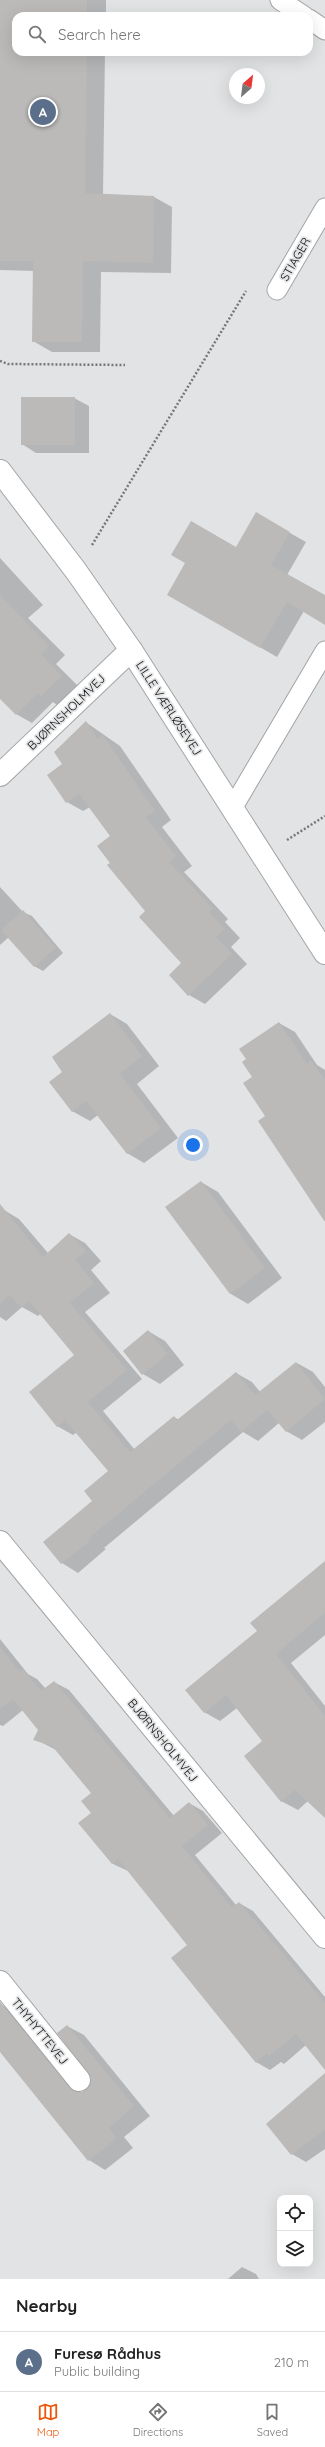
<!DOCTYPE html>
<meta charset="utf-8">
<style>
:root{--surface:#fff;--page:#f6f6f6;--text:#222;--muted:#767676;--line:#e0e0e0;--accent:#ea580c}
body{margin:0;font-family:Quicksand,sans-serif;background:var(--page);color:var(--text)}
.controls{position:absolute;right:12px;bottom:12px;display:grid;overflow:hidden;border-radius:8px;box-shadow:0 4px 16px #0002}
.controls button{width:36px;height:36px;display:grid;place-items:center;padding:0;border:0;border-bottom:1px solid var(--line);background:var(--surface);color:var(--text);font:20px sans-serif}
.compass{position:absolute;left:229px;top:68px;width:36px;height:36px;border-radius:50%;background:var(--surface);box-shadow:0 4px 16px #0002;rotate:28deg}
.you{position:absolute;left:193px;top:1145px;width:14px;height:14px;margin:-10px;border:3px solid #fff;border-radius:50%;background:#1a73e8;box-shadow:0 0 0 6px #1a73e833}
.badge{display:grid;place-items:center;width:26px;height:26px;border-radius:50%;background:var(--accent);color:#fff;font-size:13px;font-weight:700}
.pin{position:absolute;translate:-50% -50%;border:2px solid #fff;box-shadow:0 1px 4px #0006}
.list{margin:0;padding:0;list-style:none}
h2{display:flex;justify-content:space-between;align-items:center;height:52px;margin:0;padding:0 16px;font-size:17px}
h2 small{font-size:13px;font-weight:400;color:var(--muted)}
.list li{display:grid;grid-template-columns:26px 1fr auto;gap:12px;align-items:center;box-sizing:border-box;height:60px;padding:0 16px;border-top:1px solid var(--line)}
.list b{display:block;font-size:15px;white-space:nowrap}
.list p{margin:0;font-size:13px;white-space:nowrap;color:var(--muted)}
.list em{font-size:13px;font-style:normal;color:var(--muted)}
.icon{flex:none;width:22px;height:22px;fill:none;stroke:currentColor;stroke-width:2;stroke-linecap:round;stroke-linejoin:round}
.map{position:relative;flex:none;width:325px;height:2279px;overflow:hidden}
.search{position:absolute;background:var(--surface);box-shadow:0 4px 16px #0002;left:12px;right:12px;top:12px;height:44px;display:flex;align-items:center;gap:10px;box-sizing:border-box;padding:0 14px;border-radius:12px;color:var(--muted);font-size:15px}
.sheet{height:112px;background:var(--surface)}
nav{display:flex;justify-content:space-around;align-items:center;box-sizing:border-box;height:56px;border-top:1px solid var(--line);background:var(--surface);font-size:11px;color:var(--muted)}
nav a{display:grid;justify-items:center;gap:2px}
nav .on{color:var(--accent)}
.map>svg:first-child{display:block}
.shadow{fill:#0003}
.building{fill:#bbbab9}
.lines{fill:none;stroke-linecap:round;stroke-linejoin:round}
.service-casing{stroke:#a3a4a6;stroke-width:21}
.minor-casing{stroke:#a3a4a6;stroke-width:24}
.path{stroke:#767778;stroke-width:2.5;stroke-dasharray:2 2;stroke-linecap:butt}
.service{stroke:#fff;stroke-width:19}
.minor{stroke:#fff;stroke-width:22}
.labels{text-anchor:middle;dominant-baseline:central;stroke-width:3.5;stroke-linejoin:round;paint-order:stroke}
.street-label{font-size:12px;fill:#0f0f10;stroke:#e2e3e4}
</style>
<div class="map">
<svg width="325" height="2279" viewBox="0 0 325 2279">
<rect width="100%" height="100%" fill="#e2e3e4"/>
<g class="shadow">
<polygon points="0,0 106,0 106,16 16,16 16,52 105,52 103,195 154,197 172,207 171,273 101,272 100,352 52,352 33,341 34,271 0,270"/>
<polygon points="74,398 89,406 89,453 36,453 22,444"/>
<polygon points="256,514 306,542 287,575 325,596 325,623 304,611 277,657 168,594 236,548"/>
<polygon points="0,558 43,605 28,618 65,655 56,664 77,685 57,705 53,702 32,723 16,714 0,698"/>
<polygon points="87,723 120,746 171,820 162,827 192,866 184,872 228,919 225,922 240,938 231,947 247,964 205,1004 189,995 183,963 146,911 112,836 90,807 83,811 67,802 63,764"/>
<polygon points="0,887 23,912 32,916 63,953 43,971 34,966 9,937 0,945"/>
<polygon points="110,1014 127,1024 159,1066 137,1084 178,1138 144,1163 127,1153 98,1115 90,1121 72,1111 64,1072"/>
<polygon points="279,1023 295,1032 317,1065 325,1070 325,1213 253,1077 247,1059"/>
<polygon points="201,1182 218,1192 282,1278 248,1304 231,1294 166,1207"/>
<polygon points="4,1210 19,1219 48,1253 69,1234 85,1243 101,1261 91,1270 110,1293 85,1312 142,1379 103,1411 135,1450 174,1417 179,1420 236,1373 252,1382 261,1393 297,1363 313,1372 325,1387 325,1422 302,1440 286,1431 279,1423 258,1441 243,1432 104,1548 106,1549 78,1573 62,1563 45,1542 93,1501 110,1471 77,1432 73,1435 57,1426 76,1356 41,1313 38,1316 22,1307 6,1321 0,1317 0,1212"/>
<polygon points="148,1331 165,1341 184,1365 160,1384 143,1374"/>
<polygon points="325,1562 325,1635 291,1663 325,1706 325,1816 308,1801 298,1810 281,1801 264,1741 237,1708 220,1721 204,1712 259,1632"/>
<polygon points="0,1639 28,1674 37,1679 46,1689 54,1682 69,1690 174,1816 189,1803 203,1811 222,1833 195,1855 236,1905 239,1903 253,1911 325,1997 325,2068 306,2045 284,2064 281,2062 270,2070 256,2062 189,1945 128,1871 113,1864 79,1823 92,1813 92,1793 56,1750 35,1739 39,1730 23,1710 3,1726 0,1725"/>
<polygon points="2,2005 18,2015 81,2093 91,2085 92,2077 67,2026 84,2035 150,2116 124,2137 133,2148 105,2170 89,2160 0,2051 0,2007"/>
<polygon points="325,2075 325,2149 306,2162 292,2154 267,2124"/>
<polygon points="242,2267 256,2274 259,2279 228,2279"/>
</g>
<g class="building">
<polygon points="0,0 87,0 87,16 16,16 16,52 87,52 85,193 154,196 153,263 83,261 82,342 32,342 33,261 0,261"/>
<rect x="21" y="397" width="54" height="48"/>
<polygon points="256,512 290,532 271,565 325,595 325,625 287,602 260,648 167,595 185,563 171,555 191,521 236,547"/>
<polygon points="0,595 49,646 41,654 62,676 41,696 38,693 16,715 0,699"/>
<polygon points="86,721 98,739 103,735 155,811 146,817 176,856 169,862 213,909 209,912 225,929 216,937 232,954 188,996 169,975 181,963 139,917 145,911 107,865 110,863 97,846 110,836 79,794 66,803 47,775 62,764 54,752"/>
<polygon points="23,910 56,948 34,967 1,930"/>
<polygon points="110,1013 142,1056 120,1074 161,1128 127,1154 86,1101 72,1112 49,1082 62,1072 52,1057"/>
<polygon points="279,1022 307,1064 311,1060 325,1080 325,1222 258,1121 265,1116 243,1083 252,1077 242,1062 246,1059 239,1049"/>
<polygon points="201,1181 265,1268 230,1294 165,1207"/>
<polygon points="0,1204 43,1257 69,1233 86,1251 75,1260 94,1283 70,1303 127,1370 88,1402 130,1452 174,1416 177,1420 236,1372 255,1395 296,1362 325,1399 286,1432 258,1399 267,1410 241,1432 231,1420 89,1538 91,1540 61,1564 43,1542 92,1501 84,1491 108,1471 65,1420 57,1427 29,1392 74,1355 29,1301 21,1308 10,1295 0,1304"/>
<polygon points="148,1330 168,1354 142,1375 123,1351"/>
<polygon points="325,1561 325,1613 276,1654 325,1716 325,1818 295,1790 281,1802 244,1756 262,1741 226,1695 204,1713 185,1690 257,1631 250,1623"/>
<polygon points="0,1647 20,1672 23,1669 41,1691 54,1681 170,1818 189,1802 208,1825 182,1846 232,1908 239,1902 325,2003 325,2070 296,2034 269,2056 267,2053 256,2063 171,1958 187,1945 118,1859 112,1864 78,1823 91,1813 81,1801 91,1793 52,1746 33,1740 38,1730 13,1699 0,1709"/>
<polygon points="0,2002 70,2088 81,2092 87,2090 91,2078 57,2033 67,2025 134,2106 109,2128 117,2138 88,2161 0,2052"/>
<polygon points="325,2073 325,2130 291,2155 266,2124"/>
</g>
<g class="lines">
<defs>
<g id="service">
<polyline points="280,0 304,16"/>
<polyline points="309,19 325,30"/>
<polyline points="277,290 325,208"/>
<polyline points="233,807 325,651"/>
</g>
<g id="minor">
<polyline points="0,471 76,571 131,650 325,953"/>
<polyline points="0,775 131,650"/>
<polyline points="0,1542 325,1937"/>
<polyline points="0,1982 79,2080"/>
</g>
</defs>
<use href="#service" class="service-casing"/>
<use href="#minor" class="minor-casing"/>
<g class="path">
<polyline points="0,361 8,364 125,365"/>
<polyline points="92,545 246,291"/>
<polyline points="287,840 325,816"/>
</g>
<use href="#service" class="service"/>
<use href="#minor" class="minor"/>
</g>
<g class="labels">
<g class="street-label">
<text transform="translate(295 259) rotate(-60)">STIAGER</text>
<text transform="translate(169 708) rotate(57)">LILLE VÆRLØSEVEJ</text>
<text transform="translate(66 712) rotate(-44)">BJØRNSHOLMVEJ</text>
<text transform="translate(163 1740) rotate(51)">BJØRNSHOLMVEJ</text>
<text transform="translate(40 2031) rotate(51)">THYHYTTEVEJ</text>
</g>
</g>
</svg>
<div class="controls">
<button><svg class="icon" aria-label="locate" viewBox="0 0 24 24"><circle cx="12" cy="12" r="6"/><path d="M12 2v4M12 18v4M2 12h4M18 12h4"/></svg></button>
<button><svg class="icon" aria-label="layers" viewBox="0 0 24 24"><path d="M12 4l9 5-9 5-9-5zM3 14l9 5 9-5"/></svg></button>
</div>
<svg class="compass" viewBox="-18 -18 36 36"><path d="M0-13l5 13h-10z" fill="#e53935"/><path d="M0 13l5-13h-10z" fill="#767676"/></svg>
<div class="you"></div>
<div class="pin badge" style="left:43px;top:112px;background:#5c6f8a">A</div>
<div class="search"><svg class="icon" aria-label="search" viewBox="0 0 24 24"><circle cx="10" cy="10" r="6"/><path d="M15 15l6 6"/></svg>Search here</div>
</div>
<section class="sheet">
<h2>Nearby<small></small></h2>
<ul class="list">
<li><span class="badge" style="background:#5c6f8a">A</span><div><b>Furesø Rådhus</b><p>Public building</p></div><em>210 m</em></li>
</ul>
</section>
<nav>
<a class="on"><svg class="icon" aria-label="map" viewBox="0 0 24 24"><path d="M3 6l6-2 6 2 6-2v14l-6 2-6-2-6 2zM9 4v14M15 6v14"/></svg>Map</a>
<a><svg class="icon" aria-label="directions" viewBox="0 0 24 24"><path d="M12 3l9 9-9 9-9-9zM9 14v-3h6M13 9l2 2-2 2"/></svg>Directions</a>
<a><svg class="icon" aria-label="saved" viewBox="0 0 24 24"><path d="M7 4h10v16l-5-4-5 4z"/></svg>Saved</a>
</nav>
